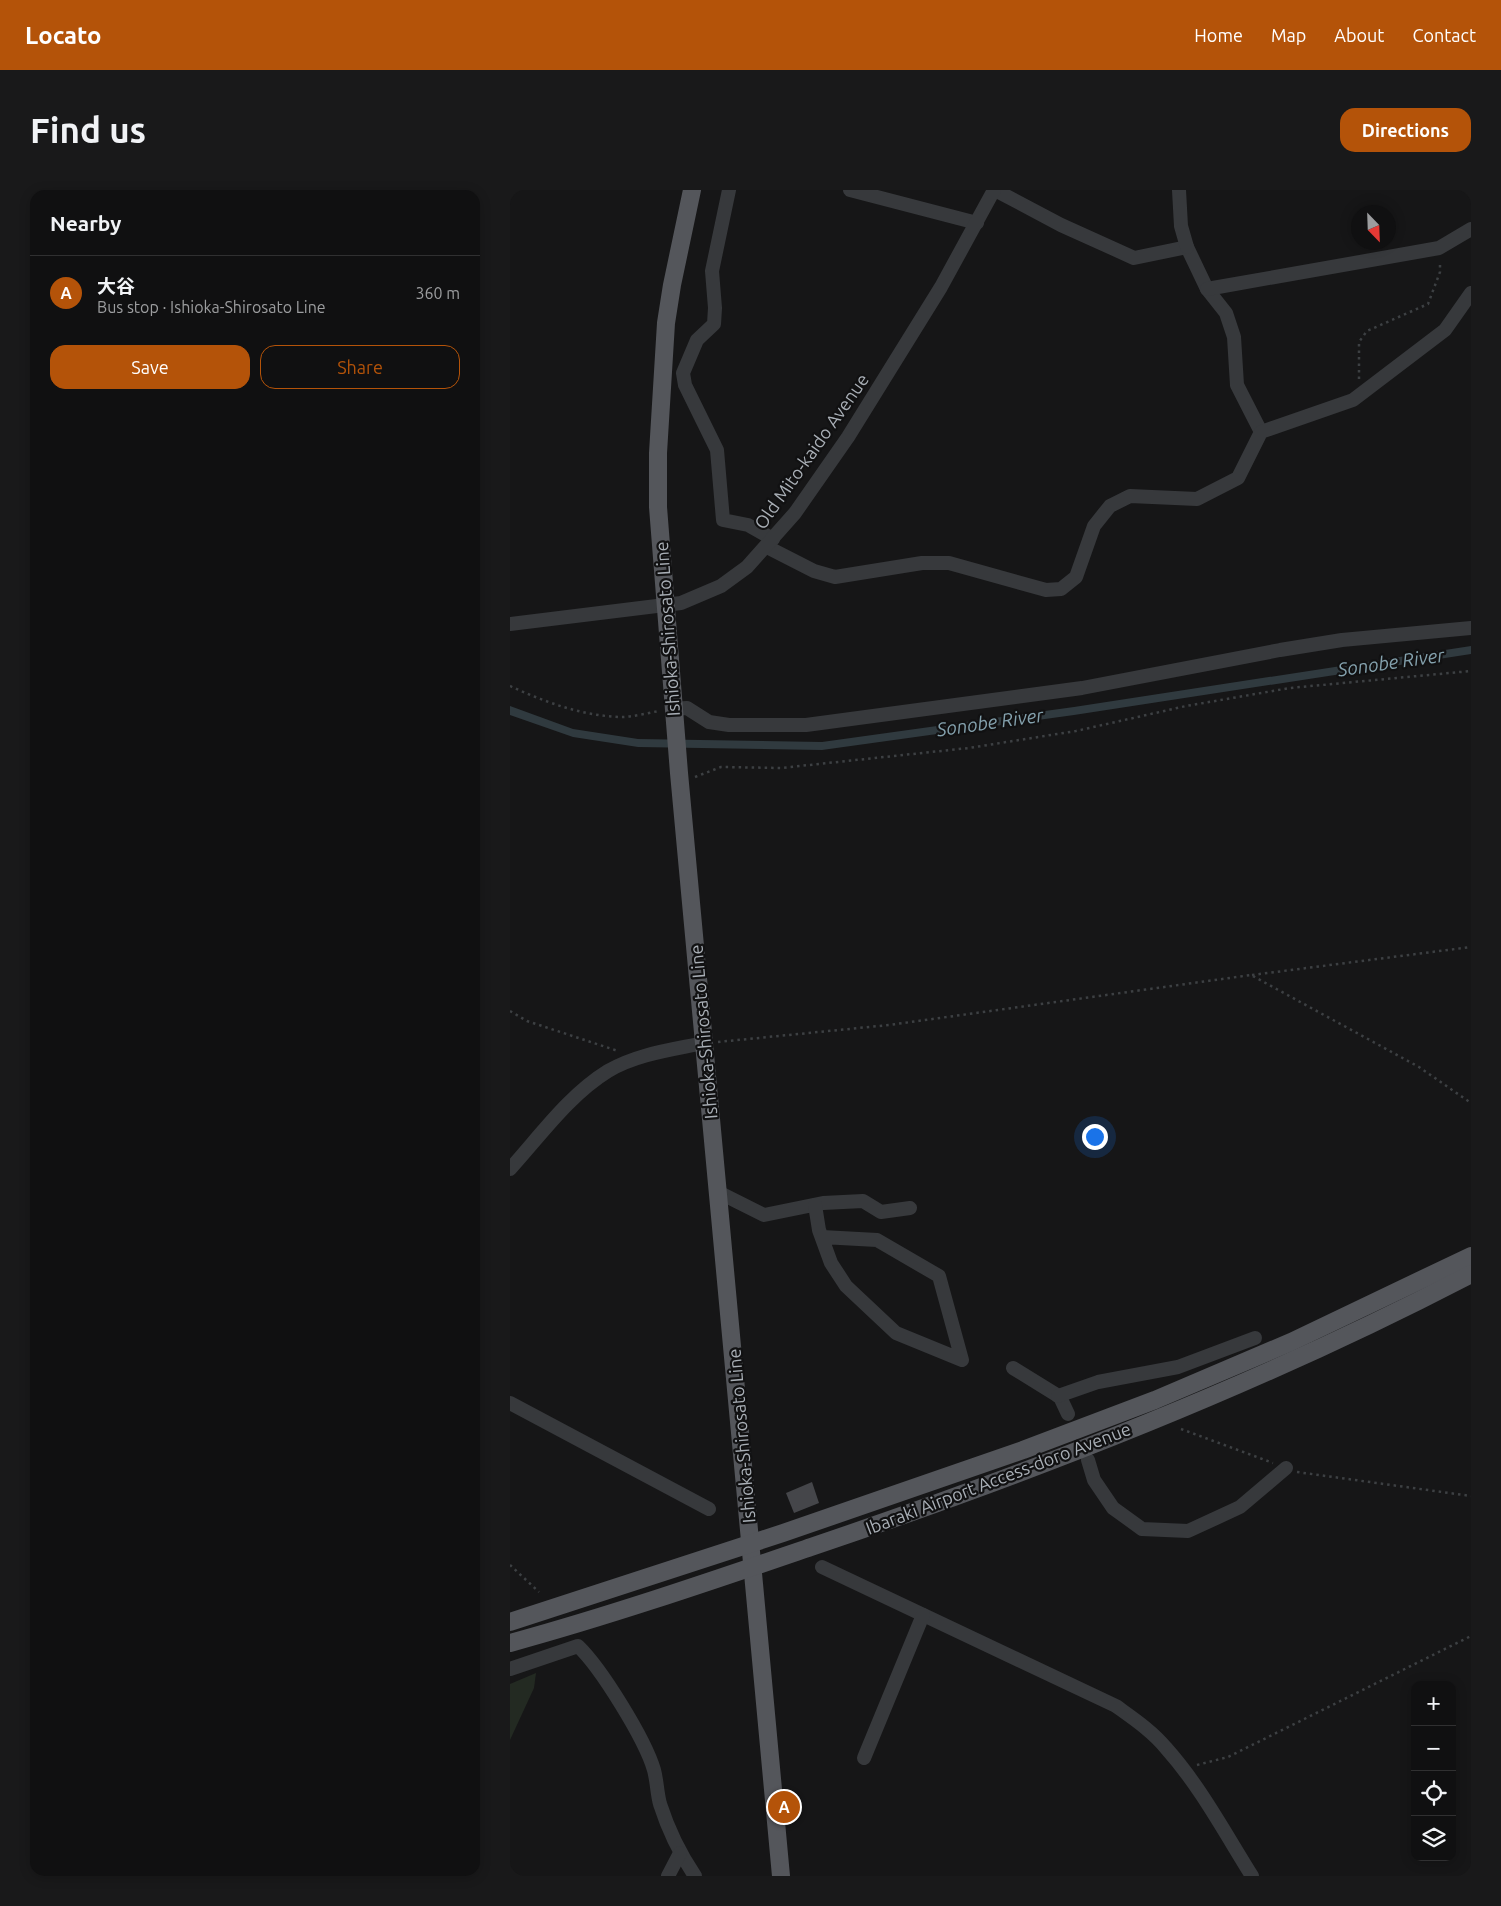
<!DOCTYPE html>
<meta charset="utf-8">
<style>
:root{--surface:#101011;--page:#19191a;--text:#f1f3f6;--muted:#9c9d9f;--line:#303031;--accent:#b45309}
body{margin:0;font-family:Ubuntu,"Noto Sans JP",sans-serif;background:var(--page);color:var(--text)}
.controls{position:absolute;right:15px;bottom:15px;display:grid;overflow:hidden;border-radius:10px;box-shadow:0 2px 12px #0003}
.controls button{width:45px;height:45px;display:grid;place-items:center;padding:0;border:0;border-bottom:1px solid var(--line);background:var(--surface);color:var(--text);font:25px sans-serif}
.compass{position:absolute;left:841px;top:15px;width:45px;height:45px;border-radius:50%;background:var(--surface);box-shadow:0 2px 12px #0003;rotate:157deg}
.you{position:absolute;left:584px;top:946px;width:18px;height:18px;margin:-12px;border:4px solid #fff;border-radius:50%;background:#1a73e8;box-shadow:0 0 0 8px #1a73e833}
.badge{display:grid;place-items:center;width:32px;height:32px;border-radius:50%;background:var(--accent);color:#fff;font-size:16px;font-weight:700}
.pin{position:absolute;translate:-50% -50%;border:2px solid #fff;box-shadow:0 1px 5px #0006}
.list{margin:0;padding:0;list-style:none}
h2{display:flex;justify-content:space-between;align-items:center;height:65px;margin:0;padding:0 20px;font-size:21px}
h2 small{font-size:16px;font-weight:400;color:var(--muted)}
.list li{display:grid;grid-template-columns:32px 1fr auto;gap:15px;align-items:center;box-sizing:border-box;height:75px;padding:0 20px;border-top:1px solid var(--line)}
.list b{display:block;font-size:19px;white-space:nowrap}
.list p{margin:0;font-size:16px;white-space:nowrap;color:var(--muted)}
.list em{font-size:16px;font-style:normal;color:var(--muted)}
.actions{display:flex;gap:10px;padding:15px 20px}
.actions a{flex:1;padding:11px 0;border:1px solid var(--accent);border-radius:15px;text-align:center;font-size:18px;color:var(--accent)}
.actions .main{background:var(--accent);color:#fff}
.icon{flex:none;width:28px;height:28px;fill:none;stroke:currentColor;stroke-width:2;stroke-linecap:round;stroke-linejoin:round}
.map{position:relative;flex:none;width:961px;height:1686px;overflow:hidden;border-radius:15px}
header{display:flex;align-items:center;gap:30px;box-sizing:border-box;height:70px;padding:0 25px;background:var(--accent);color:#fff}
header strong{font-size:24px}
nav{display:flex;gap:28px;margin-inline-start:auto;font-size:18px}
.intro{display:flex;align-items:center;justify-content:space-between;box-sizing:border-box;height:120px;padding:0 30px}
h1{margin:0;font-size:35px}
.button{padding:12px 22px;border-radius:15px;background:var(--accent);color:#fff;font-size:18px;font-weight:700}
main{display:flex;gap:30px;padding:0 30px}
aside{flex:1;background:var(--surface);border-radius:15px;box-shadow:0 2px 12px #0003}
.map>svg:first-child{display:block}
.green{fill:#232a22}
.water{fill:#303a3f}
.building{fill:#45464a}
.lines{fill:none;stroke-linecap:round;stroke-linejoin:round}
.path{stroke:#3d4043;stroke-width:2.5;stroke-dasharray:2.5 4;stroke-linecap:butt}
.minor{stroke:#37393c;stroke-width:14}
.major{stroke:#54565b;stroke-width:18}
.labels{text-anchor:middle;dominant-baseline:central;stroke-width:4.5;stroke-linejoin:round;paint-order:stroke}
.street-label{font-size:18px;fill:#a9afb6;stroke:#111112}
.water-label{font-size:19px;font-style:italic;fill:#84a1ad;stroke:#111112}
</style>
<header>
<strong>Locato</strong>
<nav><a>Home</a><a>Map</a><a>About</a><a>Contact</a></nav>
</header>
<div class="intro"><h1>Find us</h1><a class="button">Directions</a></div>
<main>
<aside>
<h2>Nearby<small></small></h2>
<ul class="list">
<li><span class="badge">A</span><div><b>大谷</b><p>Bus stop · Ishioka-Shirosato Line</p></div><em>360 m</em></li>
</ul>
<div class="actions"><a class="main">Save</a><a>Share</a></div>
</aside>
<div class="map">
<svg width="961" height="1686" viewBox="0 0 961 1686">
<rect width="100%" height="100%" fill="#161617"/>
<polygon class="green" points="26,1483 24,1498 0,1550 0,1494"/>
<polygon class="water" points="961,456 961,464 564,525 312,560 128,557 63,547 0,525 0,516 63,539 128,549 312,552 564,517"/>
<polygon class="building" points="302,1292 309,1313 284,1323 276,1303"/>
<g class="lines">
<g class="path">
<polyline points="849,189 849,152 857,141 918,114 930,82 930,72"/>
<path d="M0,496C35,512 72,526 111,527C123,527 137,523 149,521"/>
<polyline points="185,587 211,577 271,578 459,558 566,541 676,516 780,498 961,481"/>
<polyline points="742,785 961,757"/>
<polyline points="0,821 17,831 108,861"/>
<polyline points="208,852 379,835 741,785 909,877 961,913"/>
<polyline points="671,1239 763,1273"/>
<polyline points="787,1282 961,1306"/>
<polyline points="0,1375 29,1402"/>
<polyline points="687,1575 718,1567 961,1446"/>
</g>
<g class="minor">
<polyline points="219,0 202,81 205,118 204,134 187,150 173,183 175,195 207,260 213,330 238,335 263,349"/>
<polyline points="340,0 467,33"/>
<polyline points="485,0 551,35 624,68 677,57 697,99 716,123 724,147 727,195 751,242"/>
<polyline points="669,0 671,36 677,57"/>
<polyline points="697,99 929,58 961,39"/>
<polyline points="257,357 304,381 325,387 412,373 439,373 536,400 551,399 566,387 584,336 600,316 620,306 687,309 728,288 751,242 843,210 935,140 961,103"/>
<polyline points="0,434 171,413 211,396 237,377 285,323 338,247 431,97 484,0"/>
<polyline points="163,519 177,518 199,532 219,535 296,535 572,498 770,460 832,450 961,438"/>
<path d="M0,979C30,946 59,905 98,881C127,864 161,860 194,853"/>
<polyline points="208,1002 254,1025 313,1013 353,1011 371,1022 400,1018"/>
<polyline points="305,1015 309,1040 321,1073 336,1096 386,1143 452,1170 429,1086 367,1050 312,1047"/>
<polyline points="503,1178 550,1207 558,1224"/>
<polyline points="548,1206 588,1192 668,1177 745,1148"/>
<polyline points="0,1213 199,1319"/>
<polyline points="578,1270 584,1290 603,1318 632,1339 678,1341 730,1317 776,1278"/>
<path d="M312,1377L606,1516C624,1529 642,1541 656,1558C690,1596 715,1643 742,1686"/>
<path d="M0,1479L68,1456C91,1478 135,1549 144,1580C147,1591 147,1603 150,1614C158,1639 170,1664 185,1686"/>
<polyline points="354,1568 413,1425"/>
<polyline points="158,1686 170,1663"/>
</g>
<g class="major">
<polyline points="182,0 162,95 156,133 148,263 148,317 169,583 271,1686"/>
<polyline points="0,1432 273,1343 513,1260 645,1210 781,1152 961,1066"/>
<path d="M0,1453C102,1425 201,1391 301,1357C526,1281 750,1194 961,1084"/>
</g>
</g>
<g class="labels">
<g class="street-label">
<text transform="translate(301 261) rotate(-55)">Old Mito-kaido Avenue</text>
<text transform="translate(157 439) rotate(-94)">Ishioka-Shirosato Line</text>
<text transform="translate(193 842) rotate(-95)">Ishioka-Shirosato Line</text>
<text transform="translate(231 1246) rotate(-95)">Ishioka-Shirosato Line</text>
<text transform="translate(488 1288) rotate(-21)">Ibaraki Airport Access-doro Avenue</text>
</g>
<g class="water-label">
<text transform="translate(881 472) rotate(-8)">Sonobe River</text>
<text transform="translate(480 532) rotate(-8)">Sonobe River</text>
</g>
</g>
</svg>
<div class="controls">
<button>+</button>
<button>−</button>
<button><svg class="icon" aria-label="locate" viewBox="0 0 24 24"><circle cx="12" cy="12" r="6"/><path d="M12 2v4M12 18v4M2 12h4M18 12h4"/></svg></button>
<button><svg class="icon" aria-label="layers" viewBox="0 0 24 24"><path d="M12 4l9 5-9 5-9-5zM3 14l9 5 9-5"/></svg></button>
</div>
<svg class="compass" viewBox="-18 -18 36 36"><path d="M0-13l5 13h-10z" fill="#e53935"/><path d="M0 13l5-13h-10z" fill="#9c9d9f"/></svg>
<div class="you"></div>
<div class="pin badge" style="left:274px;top:1617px">A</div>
</div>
</main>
